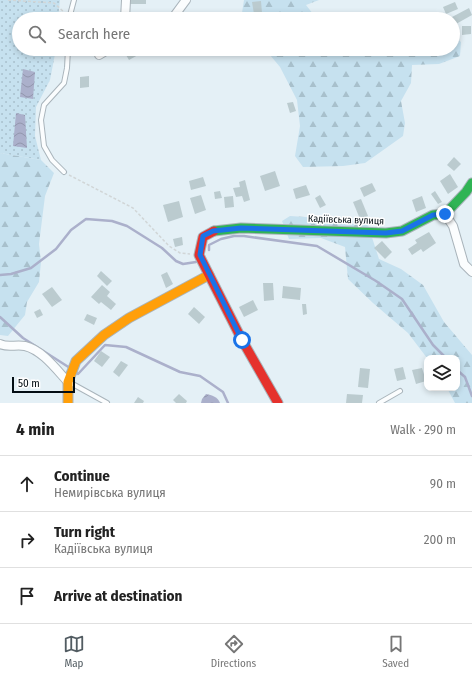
<!DOCTYPE html>
<meta charset="utf-8">
<style>
:root{--surface:#fff;--page:#f2f2f2;--text:#222;--muted:#767676;--line:#e0e0e0;--accent:#525c62}
body{margin:0;font-family:"Fira Sans Condensed",sans-serif;background:var(--page);color:var(--text)}
.controls{position:absolute;right:12px;bottom:12px;display:grid;overflow:hidden;border-radius:8px;box-shadow:0 2px 6px #0003}
.controls button{width:36px;height:36px;display:grid;place-items:center;padding:0;border:0;border-bottom:1px solid var(--line);background:var(--surface);color:var(--text);font:20px sans-serif}
.scale{position:absolute;left:12px;bottom:10px;width:63px;box-sizing:border-box;padding-left:4px;border:2px solid #030d13;border-top:0;font-size:11px;line-height:14px;white-space:nowrap;color:#030d13;-webkit-text-stroke:3px #fff;paint-order:stroke}
.stop{position:absolute;width:12px;height:12px;margin:-9px;border:3px solid #1a73e8;border-radius:50%;background:#fff}
.stop.end{background:#1a73e8;border-color:#fff;box-shadow:0 1px 4px #0008}
.list{margin:0;padding:0;list-style:none}
h2{display:flex;justify-content:space-between;align-items:center;height:52px;margin:0;padding:0 16px;font-size:17px}
h2 small{font-size:13px;font-weight:400;color:var(--muted)}
.list li{display:grid;grid-template-columns:26px 1fr auto;gap:12px;align-items:center;box-sizing:border-box;height:56px;padding:0 16px;border-top:1px solid var(--line)}
.list b{display:block;font-size:15px;white-space:nowrap}
.list p{margin:0;font-size:13px;white-space:nowrap;color:var(--muted)}
.list em{font-size:13px;font-style:normal;color:var(--muted)}
.icon{flex:none;width:22px;height:22px;fill:none;stroke:currentColor;stroke-width:2;stroke-linecap:round;stroke-linejoin:round}
.map{position:relative;flex:none;width:472px;height:403px;overflow:hidden}
.search{position:absolute;background:var(--surface);box-shadow:0 2px 6px #0003;left:12px;right:12px;top:12px;height:44px;display:flex;align-items:center;gap:10px;box-sizing:border-box;padding:0 14px;border-radius:22px;color:var(--muted);font-size:15px}
.sheet{height:220px;background:var(--surface)}
nav{display:flex;justify-content:space-around;align-items:center;box-sizing:border-box;height:56px;border-top:1px solid var(--line);background:var(--surface);font-size:11px;color:var(--muted)}
nav a{display:grid;justify-items:center;gap:2px}
nav .on{color:var(--accent)}
.map>svg:first-child{display:block}
.green{fill:url(#green-dots)}
.forest{fill:url(#forest-firs)}
.water{fill:url(#water-waves)}
.lines{fill:none;stroke-linecap:round;stroke-linejoin:round}
.stream{stroke:#abb0cb;stroke-width:2.5}
.building{fill:#bbcbcf}
.lane-casing{stroke:#a9b4bb;stroke-width:6}
.street-casing{stroke:#a9b4bb;stroke-width:10}
.fast-casing{stroke:#a9b4bb;stroke-width:11}
.slow-casing{stroke:#a9b4bb;stroke-width:11}
.jam-casing{stroke:#a9b4bb;stroke-width:11}
.path{stroke:#d1d6d7;stroke-width:1.5;stroke-dasharray:3 2;stroke-linecap:butt}
.lane{stroke:#fbfdfe;stroke-width:4}
.street{stroke:#fbfdfe;stroke-width:8}
.fast{stroke:#30b455;stroke-width:9}
.slow{stroke:#ff9f0a;stroke-width:9}
.jam{stroke:#e5322d;stroke-width:9}
.route{stroke:#1a73e8;stroke-width:5}
.labels{text-anchor:middle;dominant-baseline:central;stroke-width:3;stroke-linejoin:round;paint-order:stroke}
.street-label{font-size:10px;fill:#030d13;stroke:#fff}
</style>
<div class="map">
<svg width="472" height="403" viewBox="0 0 472 403">
<defs>
<pattern id="green-dots" width="8" height="8" patternUnits="userSpaceOnUse"><rect width="8" height="8" fill="#c6e1ef"/><path d="M2 2h.1M6 6h.1" fill="none" stroke="#a8c0cc" stroke-width="1.8" stroke-linecap="round"/></pattern>
<pattern id="forest-firs" width="22" height="20" patternUnits="userSpaceOnUse"><rect width="22" height="20" fill="#c6e1ef"/><path d="M5 1l3.5 6h-7zM16 11l3.5 6h-7z" fill="#a8c0cc"/></pattern>
<pattern id="water-waves" width="16" height="10" patternUnits="userSpaceOnUse"><rect width="16" height="10" fill="#abb0cb"/><path d="M0 5q4-4 8 0t8 0" fill="none" stroke="#9296ad"/></pattern>
</defs>
<rect width="100%" height="100%" fill="#e4f0f6"/>
<polygon class="green" points="0,0 60,0 58,19 19,19 19,49 56,49 50,80 36,107 35,136 41,160 0,153"/>
<g class="forest">
<polygon points="244,0 319,0 306,5 317,19 241,19"/>
<polygon points="453,35 461,42 460,56 439,64 412,65 411,83 401,101 405,123 403,136 365,163 343,166 303,167 295,156 300,126 297,100 280,67 265,49 453,49"/>
<polygon points="0,153 41,160 54,173 45,196 39,244 41,262 39,282 27,302 25,315 8,336 0,335"/>
<polygon points="290,216 350,220 368,225 379,259 401,269 423,285 444,322 472,355 472,403 455,403 447,388 457,388 457,358 427,358 408,333 373,303 348,279 345,247 321,238 289,239 282,221"/>
</g>
<g class="water">
<polygon points="23,69 35,72 33,99 20,97"/>
<polygon points="16,113 25,115 27,148 13,146"/>
<path d="M206,394C212,395 218,397 220,403H201L202,399Z"/>
</g>
<g class="lines">
<g class="stream">
<polyline points="209,250 209,245 221,239 234,236 244,236 317,246 376,281 402,299 433,345 446,358"/>
<polyline points="0,275 11,274 31,268 56,249 71,230 86,219 112,221 127,226 162,248 176,261 183,264 196,262"/>
<polyline points="0,317 23,338 70,368"/>
<polyline points="457,370 465,377 472,396"/>
<polyline points="75,372 78,374 105,345 126,347 180,372 200,376 223,392 228,403"/>
</g>
</g>
<g class="building">
<rect x="130" y="0" width="16" height="4"/>
<polygon points="261,1 262,13 254,14 252,2"/>
<polygon points="455,2 458,9 446,14 443,7"/>
<polygon points="469,8 472,15 456,24 452,17"/>
<polygon points="221,13 222,19 206,19 206,18"/>
<polygon points="462,26 471,26 471,34 462,35"/>
<polygon points="126,49 135,49 138,55 129,60 123,50"/>
<polygon points="89,76 89,87 80,88 80,77"/>
<polygon points="293,102 296,111 290,113 287,103"/>
<polygon points="454,157 461,164 454,171 447,165"/>
<polygon points="275,171 280,186 265,191 260,176"/>
<polygon points="450,174 458,187 448,194 440,181"/>
<polygon points="203,177 206,186 191,190 189,181"/>
<polygon points="245,180 250,200 244,202 242,196 236,197 233,188 240,187 239,182"/>
<polygon points="372,183 376,191 364,197 360,188"/>
<polygon points="306,185 310,195 296,199 293,189"/>
<polygon points="220,191 222,198 215,199 214,192"/>
<polygon points="435,191 442,202 438,204 431,194"/>
<polygon points="201,195 206,210 195,214 190,198"/>
<polygon points="320,195 326,205 320,208 315,198"/>
<polygon points="233,196 234,207 225,208 224,197"/>
<polygon points="422,196 426,208 416,212 412,200"/>
<polygon points="361,199 368,216 360,219 353,202"/>
<polygon points="179,201 183,217 168,222 163,205"/>
<polygon points="429,232 436,243 423,252 421,249 412,255 408,249 417,243 415,240"/>
<polygon points="182,237 183,245 175,247 173,239"/>
<polygon points="382,241 392,252 385,259 374,248"/>
<polygon points="101,271 112,281 107,286 97,276"/>
<polygon points="167,272 173,284 166,288 161,275"/>
<polygon points="263,283 273,283 274,300 264,301"/>
<polygon points="102,285 110,292 107,296 116,304 111,310 101,302 99,304 91,297"/>
<polygon points="283,286 301,288 300,300 282,298"/>
<polygon points="52,287 62,300 52,307 42,294"/>
<polygon points="253,300 258,310 244,317 239,307"/>
<polygon points="302,304 306,304 307,314 303,315"/>
<polygon points="194,307 205,317 199,324 188,314"/>
<polygon points="40,309 43,315 37,318 34,312"/>
<polygon points="87,314 97,318 94,325 84,320"/>
<polygon points="101,351 110,357 102,367 94,361"/>
<polygon points="121,361 128,365 119,377 113,372"/>
<polygon points="403,367 406,379 397,381 394,369"/>
<polygon points="360,368 370,369 368,388 358,387"/>
<polygon points="422,368 426,381 416,384 412,370"/>
<polygon points="179,394 187,401 186,403 176,403 173,400"/>
<polygon points="347,394 363,395 362,403 346,403"/>
<polygon points="138,397 144,401 143,403 134,403"/>
</g>
<g class="lines">
<defs>
<g id="lane">
<polyline points="69,19 74,0"/>
<polyline points="94,49 99,55"/>
<polyline points="64,172 52,160 44,146 41,120 44,105 64,83 67,68 68,49"/>
<polyline points="69,382 107,403"/>
<polyline points="379,403 400,391"/>
</g>
<g id="street">
<polyline points="125,19 126,0"/>
<polyline points="172,19 186,0"/>
<polyline points="99,55 109,49"/>
<polyline points="445,214 453,226 464,264 472,272"/>
<path d="M0,344C8,348 16,344 25,346C42,350 56,369 68,382"/>
</g>
<polyline id="fast" points="214,231 241,228 386,233 402,231 433,215 445,214 466,192 472,183"/>
<polyline id="slow" points="68,403 68,382 76,361 104,335 129,318 209,275"/>
<polyline id="jam" points="214,231 203,237 199,255 242,340 278,403"/>
</defs>
<use href="#lane" class="lane-casing"/>
<use href="#street" class="street-casing"/>
<use href="#fast" class="fast-casing"/>
<use href="#slow" class="slow-casing"/>
<use href="#jam" class="jam-casing"/>
<g class="path">
<polyline points="8,0 54,3 64,12"/>
<polyline points="69,175 133,208 169,246 180,253 190,254"/>
</g>
<use href="#lane" class="lane"/>
<use href="#street" class="street"/>
<use href="#fast" class="fast"/>
<use href="#slow" class="slow"/>
<use href="#jam" class="jam"/>
</g>
<g class="lines">
<polyline class="route" points="242,340 200,255 203,236 213,231 241,228 386,233 402,231 433,215 445,214"/>
</g>
<g class="labels">
<g class="street-label">
<text transform="translate(346 220) rotate(2)">Кадіївська вулиця</text>
</g>
</g>
</svg>
<div class="controls">
<button><svg class="icon" aria-label="layers" viewBox="0 0 24 24"><path d="M12 4l9 5-9 5-9-5zM3 14l9 5 9-5"/></svg></button>
</div>
<div class="scale">50 m</div>
<div class="stop" style="left:242px;top:340px"></div>
<div class="stop end" style="left:445px;top:214px"></div>
<div class="search"><svg class="icon" aria-label="search" viewBox="0 0 24 24"><circle cx="10" cy="10" r="6"/><path d="M15 15l6 6"/></svg>Search here</div>
</div>
<section class="sheet">
<h2>4 min<small>Walk · 290 m</small></h2>
<ul class="list">
<li><svg class="icon" aria-label="ahead" viewBox="0 0 24 24"><path d="M12 20V5M6 11l6-6 6 6"/></svg><div><b>Continue</b><p>Немирівська вулиця</p></div><em>90 m</em></li>
<li><svg class="icon" aria-label="right" viewBox="0 0 24 24"><path d="M7 20v-9h11M14 6l5 5-5 5"/></svg><div><b>Turn right</b><p>Кадіївська вулиця</p></div><em>200 m</em></li>
<li><svg class="icon" aria-label="arrive" viewBox="0 0 24 24"><path d="M6 21V4h12l-3 4 3 4H6"/></svg><div><b>Arrive at destination</b></div></li>
</ul>
</section>
<nav>
<a class="on"><svg class="icon" aria-label="map" viewBox="0 0 24 24"><path d="M3 6l6-2 6 2 6-2v14l-6 2-6-2-6 2zM9 4v14M15 6v14"/></svg>Map</a>
<a><svg class="icon" aria-label="directions" viewBox="0 0 24 24"><path d="M12 3l9 9-9 9-9-9zM9 14v-3h6M13 9l2 2-2 2"/></svg>Directions</a>
<a><svg class="icon" aria-label="saved" viewBox="0 0 24 24"><path d="M7 4h10v16l-5-4-5 4z"/></svg>Saved</a>
</nav>
